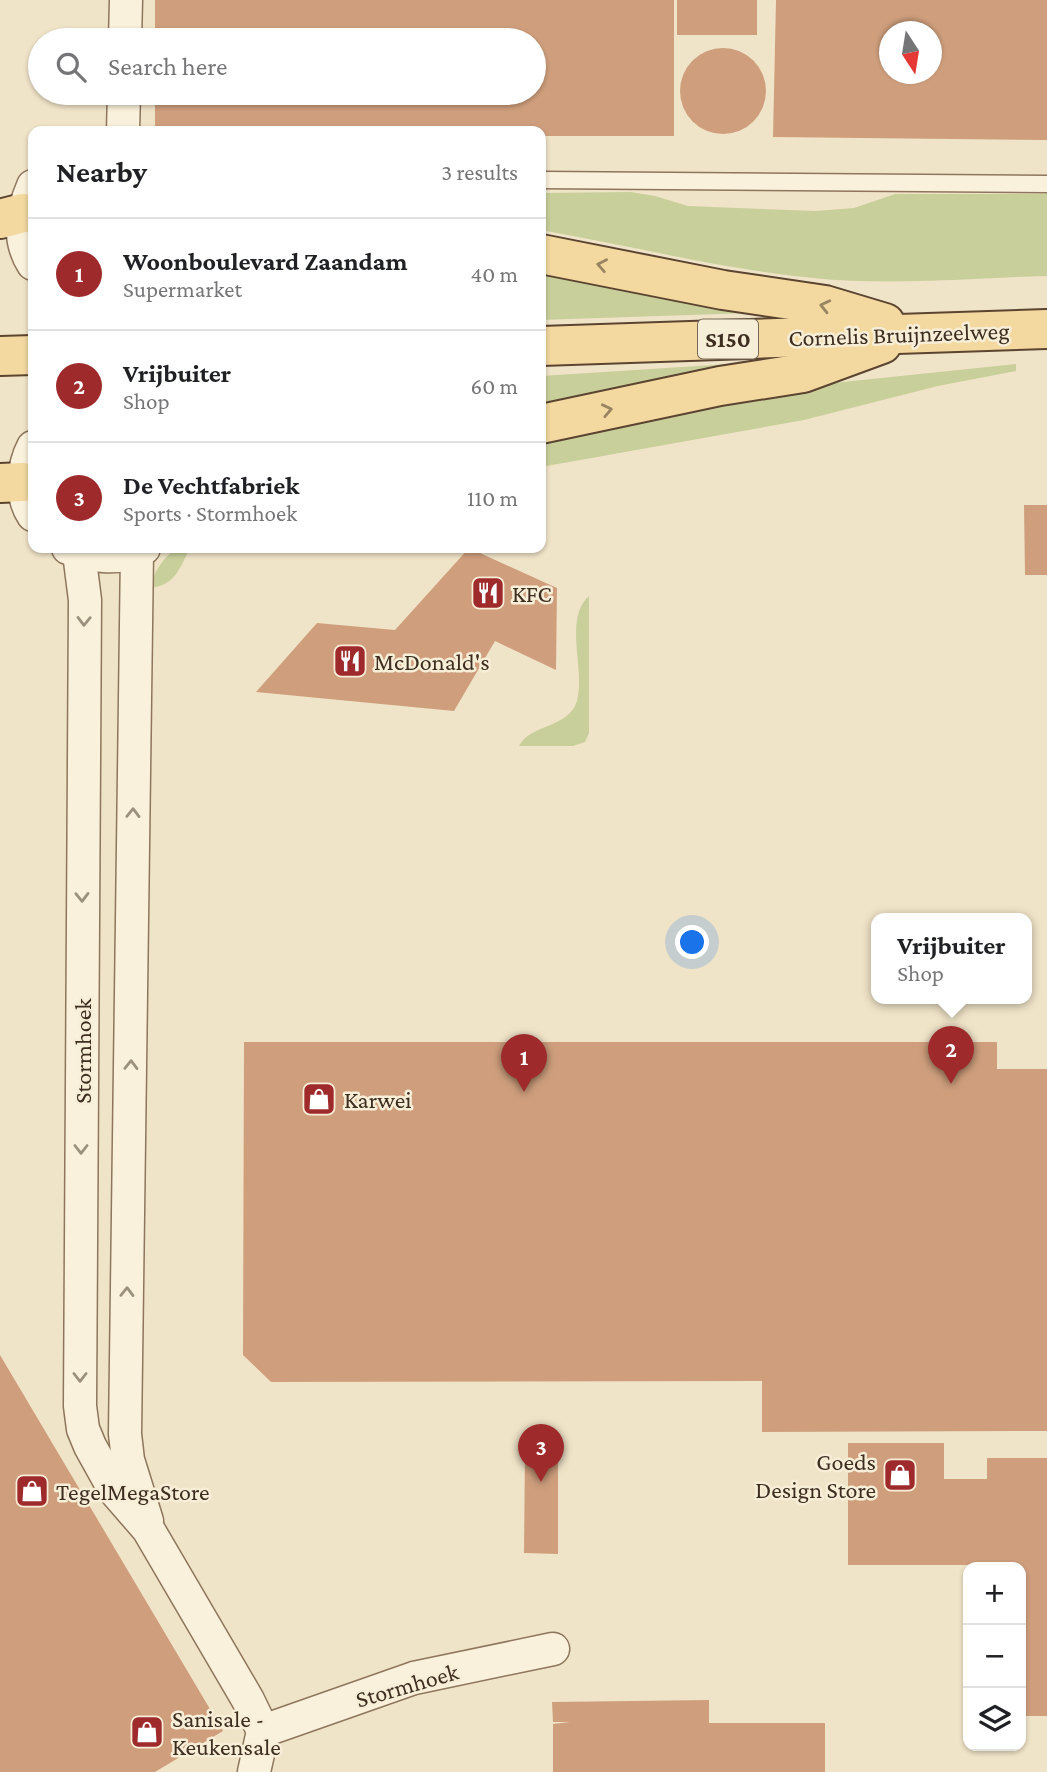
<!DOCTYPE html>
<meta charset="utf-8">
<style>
:root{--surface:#fff;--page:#f2f2f2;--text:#202124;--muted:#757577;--line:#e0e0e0;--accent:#9e2a2b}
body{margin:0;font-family:"Crimson Pro",serif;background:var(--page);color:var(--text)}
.controls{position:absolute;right:21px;bottom:21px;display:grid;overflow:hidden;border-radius:14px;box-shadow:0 2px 5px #0004}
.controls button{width:63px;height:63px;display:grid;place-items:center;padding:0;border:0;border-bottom:2px solid var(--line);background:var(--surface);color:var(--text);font:35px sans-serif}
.compass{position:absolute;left:879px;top:21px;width:63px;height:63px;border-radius:50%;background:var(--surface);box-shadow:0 2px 5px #0004;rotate:168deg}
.you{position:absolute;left:693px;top:943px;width:24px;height:24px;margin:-18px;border:5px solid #fff;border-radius:50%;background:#1a73e8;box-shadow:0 0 0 10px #1a73e833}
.badge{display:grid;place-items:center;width:46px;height:46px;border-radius:50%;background:var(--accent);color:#fff;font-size:23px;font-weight:700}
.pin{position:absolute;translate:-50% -58px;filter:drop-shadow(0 2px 4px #0008)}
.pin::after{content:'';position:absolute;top:37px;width:24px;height:21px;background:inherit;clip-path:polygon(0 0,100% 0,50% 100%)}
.popup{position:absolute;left:871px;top:913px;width:161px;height:91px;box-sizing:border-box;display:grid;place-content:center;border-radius:14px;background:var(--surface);filter:drop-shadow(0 2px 5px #0005);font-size:23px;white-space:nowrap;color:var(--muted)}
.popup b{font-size:26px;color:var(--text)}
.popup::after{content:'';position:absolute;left:50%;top:100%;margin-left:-14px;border:14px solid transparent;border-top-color:var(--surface)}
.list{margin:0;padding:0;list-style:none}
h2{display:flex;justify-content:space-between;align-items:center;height:91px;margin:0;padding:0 28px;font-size:30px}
h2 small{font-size:23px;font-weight:400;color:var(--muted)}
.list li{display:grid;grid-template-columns:46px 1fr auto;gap:21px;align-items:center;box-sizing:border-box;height:112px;padding:0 28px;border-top:2px solid var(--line)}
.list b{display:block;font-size:26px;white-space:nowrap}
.list p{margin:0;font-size:23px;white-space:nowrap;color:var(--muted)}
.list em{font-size:23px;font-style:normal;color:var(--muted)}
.icon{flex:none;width:38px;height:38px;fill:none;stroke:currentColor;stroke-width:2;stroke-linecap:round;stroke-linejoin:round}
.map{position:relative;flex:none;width:1047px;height:1772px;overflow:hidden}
.search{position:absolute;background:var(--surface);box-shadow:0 2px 5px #0004;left:28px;top:28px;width:518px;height:77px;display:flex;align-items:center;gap:18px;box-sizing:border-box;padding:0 24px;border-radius:38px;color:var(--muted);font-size:26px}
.panel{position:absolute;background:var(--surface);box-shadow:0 2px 5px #0004;left:28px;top:126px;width:518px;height:427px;border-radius:14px}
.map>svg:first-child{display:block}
.green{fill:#c9cf9b}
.building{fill:#cf9f7d;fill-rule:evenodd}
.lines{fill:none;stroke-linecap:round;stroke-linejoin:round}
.lane-casing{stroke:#8d765c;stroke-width:19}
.street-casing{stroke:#8d765c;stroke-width:35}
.primary-casing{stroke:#5b4430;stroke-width:42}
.lane{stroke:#faf1dc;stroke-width:16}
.street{stroke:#faf1dc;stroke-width:32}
.primary{stroke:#f3d9a0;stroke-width:38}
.oneway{stroke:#988460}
.oneway2{stroke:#9c907e}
.labels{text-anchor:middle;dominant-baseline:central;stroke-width:5;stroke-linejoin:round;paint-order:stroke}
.shield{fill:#f7eed8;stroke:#756857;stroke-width:2}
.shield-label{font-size:23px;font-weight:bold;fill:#3d2e20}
.street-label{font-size:24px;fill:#3d2e20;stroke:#f7eed8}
.poi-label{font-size:24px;fill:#3d2e20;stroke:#f7eed8;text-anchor:start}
</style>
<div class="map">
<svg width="1047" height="1772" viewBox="0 0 1047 1772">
<rect width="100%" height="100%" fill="#f0e4c8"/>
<g class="green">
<path d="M631,192L655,196L688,206L815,211L854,208L895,194H1047V276C969,278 891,286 813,278C721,269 632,246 541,230V193Z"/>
<polygon points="541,263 812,311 541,320"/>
<polygon points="809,359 541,410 541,376"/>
<polygon points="1016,364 1016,371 938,386 804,420 541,467 541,438 814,385"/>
<path d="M177,548H190C179,569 176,585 150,588C155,570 162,559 177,548Z"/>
<path d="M589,596V733L585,742L573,746H519C530,724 569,728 577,701C586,670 563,619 589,596Z"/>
</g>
<g class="building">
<polygon points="155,0 674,0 674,136 541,136 541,131 155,131 155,93 534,93 534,40 155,40"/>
<rect x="677" y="0" width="80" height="35"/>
<path d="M776,0H1047V140L773,137ZM890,32H932V74H890Z"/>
<circle cx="723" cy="91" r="43"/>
<polygon points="1024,505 1047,505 1047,575 1025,575"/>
<polygon points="469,548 557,588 556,670 495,641 454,711 256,692 317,623 395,630"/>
<polygon points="244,1042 997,1042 997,1069 1047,1069 1047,1431 762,1432 762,1381 271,1382 243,1355"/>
<polygon points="0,1355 223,1731 155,1772 0,1772"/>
<polygon points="848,1443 944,1443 944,1479 987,1479 987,1458 1047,1458 1047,1716 1021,1716 1021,1567 1003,1567 1003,1565 848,1565"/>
<polygon points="525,1451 558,1451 558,1554 524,1553"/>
<polygon points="709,1700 709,1723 825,1723 825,1772 553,1772 553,1724 570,1722 553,1722 552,1702"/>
</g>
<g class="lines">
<defs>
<polyline id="lane" points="541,180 1047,184"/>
<g id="street">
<polyline points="125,40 126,0"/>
<polyline points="123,131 124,93"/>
<path d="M33,186C22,211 17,239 33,264"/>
<path d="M33,447C23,466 20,496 33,515"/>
<path d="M68,548C90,557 123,561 144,548"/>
<polyline points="137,552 125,1434 128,1460 147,1521"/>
<polyline points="79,553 85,600 80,1406 83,1429 90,1446 115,1491 148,1529 248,1700 263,1731 254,1772"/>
<polyline points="263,1731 414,1678 553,1649"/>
</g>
<g id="primary">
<polyline points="0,219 23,213"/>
<polyline points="541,254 723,290 825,305 885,323"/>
<polyline points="541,346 1047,329"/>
<polyline points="0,356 33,355"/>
<polyline points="541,424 720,386 803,373 882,344"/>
<polyline points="0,483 23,482"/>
</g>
</defs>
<use href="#lane" class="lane-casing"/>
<use href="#street" class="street-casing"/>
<use href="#primary" class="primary-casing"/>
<use href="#lane" class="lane"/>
<use href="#street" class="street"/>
<use href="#primary" class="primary"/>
</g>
<defs><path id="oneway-chevron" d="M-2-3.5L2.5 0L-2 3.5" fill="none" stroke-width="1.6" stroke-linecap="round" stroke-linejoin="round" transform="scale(1.75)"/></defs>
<g class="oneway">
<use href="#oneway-chevron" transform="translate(602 265) rotate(-169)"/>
<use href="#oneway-chevron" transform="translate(825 306) rotate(-167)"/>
<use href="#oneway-chevron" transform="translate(607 410) rotate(-12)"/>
</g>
<g class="oneway2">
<use href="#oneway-chevron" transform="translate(84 621) rotate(91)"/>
<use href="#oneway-chevron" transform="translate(133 813) rotate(-89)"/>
<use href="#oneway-chevron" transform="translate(82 897) rotate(89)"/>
<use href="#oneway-chevron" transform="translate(131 1065) rotate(-89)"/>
<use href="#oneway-chevron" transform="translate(81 1149) rotate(90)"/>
<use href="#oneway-chevron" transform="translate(127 1292) rotate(-89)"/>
<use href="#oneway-chevron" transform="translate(80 1377) rotate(90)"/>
</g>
<defs>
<symbol id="restaurant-square" viewBox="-11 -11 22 22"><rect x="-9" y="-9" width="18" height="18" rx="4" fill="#9e2a2b" stroke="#f7eed8"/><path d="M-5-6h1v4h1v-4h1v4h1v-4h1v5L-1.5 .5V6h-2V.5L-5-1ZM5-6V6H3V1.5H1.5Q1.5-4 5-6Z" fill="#fff"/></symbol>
<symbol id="shop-square" viewBox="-11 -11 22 22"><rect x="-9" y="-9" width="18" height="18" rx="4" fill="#9e2a2b" stroke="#f7eed8"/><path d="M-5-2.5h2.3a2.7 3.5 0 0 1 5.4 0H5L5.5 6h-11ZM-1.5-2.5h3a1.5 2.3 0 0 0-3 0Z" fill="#fff"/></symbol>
</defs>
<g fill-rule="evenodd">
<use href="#restaurant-square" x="469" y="574" width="38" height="38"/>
<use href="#restaurant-square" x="331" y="642" width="38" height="38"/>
<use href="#shop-square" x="300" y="1080" width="38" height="38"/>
<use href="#shop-square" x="881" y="1456" width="38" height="38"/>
<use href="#shop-square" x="13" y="1472" width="38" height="38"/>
<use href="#shop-square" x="128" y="1713" width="38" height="38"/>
</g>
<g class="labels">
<rect class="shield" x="698" y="319.5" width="60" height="39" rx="5"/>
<g class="shield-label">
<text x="728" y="339">S150</text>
</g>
<g class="street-label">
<text transform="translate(899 334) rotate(-2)">Cornelis Bruijnzeelweg</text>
<text transform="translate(82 1051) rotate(-90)">Stormhoek</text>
<text transform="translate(407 1685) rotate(-16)">Stormhoek</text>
</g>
<g class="poi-label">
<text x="512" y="593">KFC</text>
<text x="374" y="661">McDonald's</text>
<text x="344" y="1099">Karwei</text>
<text x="876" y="1461" text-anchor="end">Goeds<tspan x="876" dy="28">Design Store</tspan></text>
<text x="56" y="1491">TegelMegaStore</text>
<text x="172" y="1718">Sanisale -<tspan x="172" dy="28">Keukensale</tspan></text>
</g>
</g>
</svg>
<div class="controls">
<button>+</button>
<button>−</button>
<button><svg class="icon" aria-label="layers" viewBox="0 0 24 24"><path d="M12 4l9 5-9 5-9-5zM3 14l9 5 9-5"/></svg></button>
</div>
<svg class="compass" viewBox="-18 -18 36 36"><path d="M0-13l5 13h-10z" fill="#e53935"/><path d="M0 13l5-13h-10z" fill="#757577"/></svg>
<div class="you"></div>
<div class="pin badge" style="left:524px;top:1092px">1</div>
<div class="pin badge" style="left:951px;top:1084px">2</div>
<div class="popup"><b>Vrijbuiter</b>Shop</div>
<div class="pin badge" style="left:541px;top:1482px">3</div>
<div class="search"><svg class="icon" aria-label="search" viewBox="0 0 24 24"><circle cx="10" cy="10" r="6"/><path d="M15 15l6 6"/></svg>Search here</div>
<section class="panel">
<h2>Nearby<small>3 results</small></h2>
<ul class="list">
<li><span class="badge">1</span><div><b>Woonboulevard Zaandam</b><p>Supermarket</p></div><em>40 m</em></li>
<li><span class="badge">2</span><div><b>Vrijbuiter</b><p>Shop</p></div><em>60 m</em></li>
<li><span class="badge">3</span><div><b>De Vechtfabriek</b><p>Sports · Stormhoek</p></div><em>110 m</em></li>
</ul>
</section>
</div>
